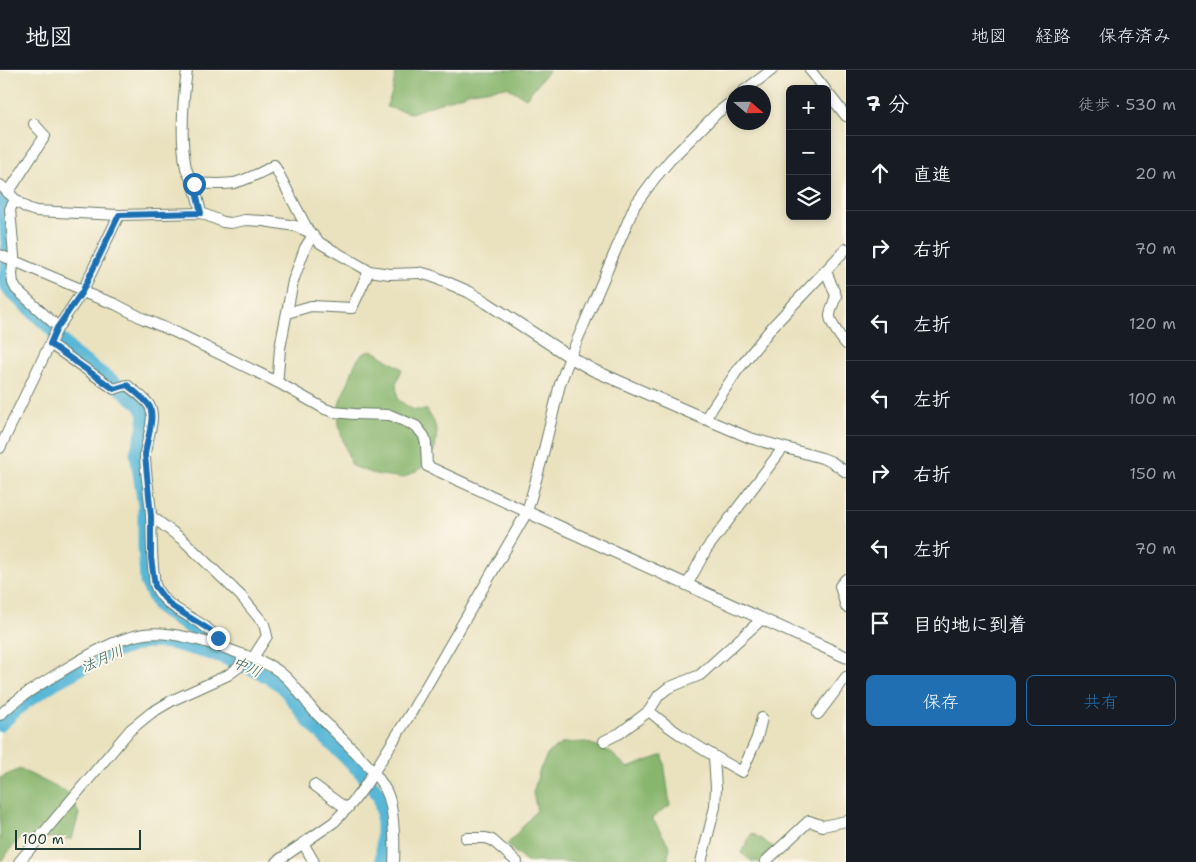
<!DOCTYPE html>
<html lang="ja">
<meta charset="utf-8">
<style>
:root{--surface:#171b24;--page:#20242c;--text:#f1f3f6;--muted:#9ea1a6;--line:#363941;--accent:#1f6fb2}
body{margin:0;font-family:"Shantell Sans","Klee One",sans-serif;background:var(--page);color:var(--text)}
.controls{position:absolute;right:15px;top:15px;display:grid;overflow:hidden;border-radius:8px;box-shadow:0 2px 8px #0003}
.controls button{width:45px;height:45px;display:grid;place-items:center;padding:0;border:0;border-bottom:1px solid var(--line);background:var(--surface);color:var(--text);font:25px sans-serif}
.compass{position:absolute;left:726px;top:15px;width:45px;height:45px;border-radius:50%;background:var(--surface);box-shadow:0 2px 8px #0003;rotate:110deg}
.scale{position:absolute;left:15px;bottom:12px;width:126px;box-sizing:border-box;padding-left:5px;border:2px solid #1f3d34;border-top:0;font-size:14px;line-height:18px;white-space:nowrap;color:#1f3d34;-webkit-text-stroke:4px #fbf7ec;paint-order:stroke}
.stop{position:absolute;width:15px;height:15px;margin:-11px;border:4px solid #1f6fb2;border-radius:50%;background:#fff}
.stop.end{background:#1f6fb2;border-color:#fff;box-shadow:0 1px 5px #0008}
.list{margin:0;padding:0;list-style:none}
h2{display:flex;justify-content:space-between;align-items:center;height:65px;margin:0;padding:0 20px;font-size:21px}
h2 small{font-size:16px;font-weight:400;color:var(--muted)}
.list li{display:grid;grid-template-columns:32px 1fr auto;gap:15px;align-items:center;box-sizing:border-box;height:75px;padding:0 20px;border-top:1px solid var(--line)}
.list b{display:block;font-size:19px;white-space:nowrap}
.list em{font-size:16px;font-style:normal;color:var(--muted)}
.actions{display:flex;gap:10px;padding:15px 20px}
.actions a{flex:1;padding:11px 0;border:1px solid var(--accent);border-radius:8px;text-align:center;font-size:18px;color:var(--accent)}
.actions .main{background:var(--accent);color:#fff}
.icon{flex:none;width:28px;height:28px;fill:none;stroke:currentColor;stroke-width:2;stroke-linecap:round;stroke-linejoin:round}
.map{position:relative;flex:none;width:846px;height:792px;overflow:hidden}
header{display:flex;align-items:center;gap:30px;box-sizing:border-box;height:70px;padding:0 25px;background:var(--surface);border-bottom:1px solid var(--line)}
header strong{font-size:24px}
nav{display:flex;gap:28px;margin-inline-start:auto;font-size:18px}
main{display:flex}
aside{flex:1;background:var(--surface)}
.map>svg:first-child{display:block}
.forest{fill:#89b66e;stroke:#547a51}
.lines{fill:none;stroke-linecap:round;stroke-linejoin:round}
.river{stroke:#59b7d7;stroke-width:15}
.minor-casing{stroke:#667765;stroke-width:12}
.tertiary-casing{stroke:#667765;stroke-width:13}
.minor{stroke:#fff;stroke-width:10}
.tertiary{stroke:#fff;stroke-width:11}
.route{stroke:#1f6fb2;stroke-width:6}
.labels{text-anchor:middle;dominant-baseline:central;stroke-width:4;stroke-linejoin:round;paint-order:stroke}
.water-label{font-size:15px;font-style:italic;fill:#2e5c5d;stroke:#fbf7ec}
</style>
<header>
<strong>地図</strong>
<nav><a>地図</a><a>経路</a><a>保存済み</a></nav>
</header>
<main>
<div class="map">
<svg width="846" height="792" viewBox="0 0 846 792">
<rect width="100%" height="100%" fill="#fbf7ec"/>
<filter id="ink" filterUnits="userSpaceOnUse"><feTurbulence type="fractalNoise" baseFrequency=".02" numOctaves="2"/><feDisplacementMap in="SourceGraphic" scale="10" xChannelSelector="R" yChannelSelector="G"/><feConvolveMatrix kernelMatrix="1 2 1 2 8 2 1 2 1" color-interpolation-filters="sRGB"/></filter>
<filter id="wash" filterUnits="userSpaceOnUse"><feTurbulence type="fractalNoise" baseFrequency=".0096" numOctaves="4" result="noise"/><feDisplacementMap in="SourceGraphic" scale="20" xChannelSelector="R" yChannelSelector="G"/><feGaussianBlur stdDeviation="1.12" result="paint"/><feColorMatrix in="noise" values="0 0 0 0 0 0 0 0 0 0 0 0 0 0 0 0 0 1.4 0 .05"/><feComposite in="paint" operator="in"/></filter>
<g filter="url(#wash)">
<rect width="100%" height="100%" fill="#eae2bf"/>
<g class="forest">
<polygon points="396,0 549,0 526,28 507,17 471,22 411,43 386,37 392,23"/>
<path d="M372,280L402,299L396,314L398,330L414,340H427L434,352L437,362L435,379L420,399L403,408L375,404L352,396C345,376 334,352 340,331C343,322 348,314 351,305C356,291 357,285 372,280Z"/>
<polygon points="586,672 609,681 628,698 663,685 670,735 652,748 670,777 667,792 526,792 507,775 537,740 533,723 540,699 549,682 563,673"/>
<polygon points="20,699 70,724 79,744 72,769 53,768 20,768 0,792 0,708"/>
<polygon points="752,763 775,778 761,792 753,792 741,783"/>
</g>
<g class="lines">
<g class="river">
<polyline points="0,131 6,146 9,181 8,195 5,210 9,219 50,257 73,284 121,318 140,334 146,344 144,361 137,383 145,435 145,476 147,512 159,536 178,550 206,564 219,585"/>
<polyline points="0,654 22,634 53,613 107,584 144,571 170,572 219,585 259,601 283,616 310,652 363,704 380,726 383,744 383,792"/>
</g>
</g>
</g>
<g filter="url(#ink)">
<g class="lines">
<defs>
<g id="minor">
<path d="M187,0C183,30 180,68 186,98C188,105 192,110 194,116C197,125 199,134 201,143"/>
<polyline points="810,0 825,19"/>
<polyline points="742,22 772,0"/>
<polyline points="827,22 846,46"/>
<path d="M194,114C207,113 221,115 234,113C245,110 264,102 274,95L309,162"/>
<path d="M0,115C14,126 17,136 36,141L119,145L201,143L223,152L231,153L245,150L264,151L295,156L309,162L320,173L369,201L390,204L421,203"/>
<polyline points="8,123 45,66 34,54"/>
<polyline points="15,130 10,139 14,186 12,204 13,213 16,219 58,257"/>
<polyline points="846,179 773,256 737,301 705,349 750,368 822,388 832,392 846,402"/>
<polyline points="0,185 83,220"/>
<path d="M826,201L836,226C834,232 830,240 830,246C830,253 841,268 846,274"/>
<polyline points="82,222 115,234 144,249 177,263 277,312 325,339 334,342 354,344 390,345 416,356 424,366 426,374 427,396 527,442"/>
<polyline points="287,243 311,236 352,238 369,201"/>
<path d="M50,274L114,319L127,315C134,321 149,331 151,339C155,352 146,371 145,384C145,404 150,425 151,445C152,465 151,485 154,505C154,509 154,513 156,517C169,546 209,547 222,577"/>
<polyline points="277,312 278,305 280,278 293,211 305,178 313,165"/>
<polyline points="0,378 57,259 82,222 119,145"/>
<polyline points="151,446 183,470 241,526 264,554 267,566 256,583"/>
<polyline points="846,509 840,516 846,537"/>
<polyline points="687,515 706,480 783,378"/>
<polyline points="818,644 846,607"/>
<path d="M0,645C18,627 40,615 62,601C87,586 114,569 144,564C170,560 208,572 233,581C249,587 267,592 281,603C294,613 302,627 313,640C317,645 322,649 326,653C344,672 382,704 389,728C394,745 395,774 394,792"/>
<path d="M762,648L757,668L742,702C710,684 677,665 649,641L659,625L668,618L700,605L762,549"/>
<polyline points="604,671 620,663 649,641"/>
<polyline points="314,715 347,739"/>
<polyline points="466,768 486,768 492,770 517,792"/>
<polyline points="303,773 314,792"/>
<polyline points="19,792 130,660 151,643 173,630 228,605 239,597 244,585"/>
<polyline points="276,792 334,752 352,733 365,716 412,641 527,442 541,392 560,314 570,287 635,135 655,108 670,90 717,43 734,30"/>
<polyline points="701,792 715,737 716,718 714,687"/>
<polyline points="765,792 809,751 823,756 846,751"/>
</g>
<g id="tertiary">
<polyline points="421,203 432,206 469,222 487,233 570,287 593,300 705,349"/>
<polyline points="527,442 846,587"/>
</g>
</defs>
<use href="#minor" class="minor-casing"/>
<use href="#tertiary" class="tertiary-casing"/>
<use href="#minor" class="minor"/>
<use href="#tertiary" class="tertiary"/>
</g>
</g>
<g class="lines" filter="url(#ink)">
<path class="route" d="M194,114L201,143L119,145L82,222L57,258L50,274L114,319L127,315C134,321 142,327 148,334C157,344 146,372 145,385L151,446V488L155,516L164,528L173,537L210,560L218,568"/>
</g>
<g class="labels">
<g class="water-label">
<text transform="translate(102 589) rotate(-24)">法月川</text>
<text transform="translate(247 597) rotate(24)">中川</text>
</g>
</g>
</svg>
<div class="controls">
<button>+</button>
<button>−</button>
<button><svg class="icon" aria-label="layers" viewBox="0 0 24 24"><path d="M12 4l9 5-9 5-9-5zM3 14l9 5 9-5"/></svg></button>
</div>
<svg class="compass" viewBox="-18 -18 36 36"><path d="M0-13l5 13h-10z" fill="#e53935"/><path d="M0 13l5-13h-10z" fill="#9ea1a6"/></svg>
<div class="scale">100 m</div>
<div class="stop" style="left:194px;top:114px"></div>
<div class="stop end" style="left:218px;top:568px"></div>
</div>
<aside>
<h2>7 分<small>徒歩 · 530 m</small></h2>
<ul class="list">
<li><svg class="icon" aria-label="ahead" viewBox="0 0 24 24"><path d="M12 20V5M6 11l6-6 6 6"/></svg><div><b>直進</b></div><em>20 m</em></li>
<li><svg class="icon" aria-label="right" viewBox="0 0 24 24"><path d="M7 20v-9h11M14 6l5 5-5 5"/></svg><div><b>右折</b></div><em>70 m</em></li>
<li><svg class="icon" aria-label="left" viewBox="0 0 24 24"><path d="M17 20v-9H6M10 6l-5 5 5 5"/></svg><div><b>左折</b></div><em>120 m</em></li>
<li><svg class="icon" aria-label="left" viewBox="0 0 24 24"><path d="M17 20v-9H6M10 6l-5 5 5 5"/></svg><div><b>左折</b></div><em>100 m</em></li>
<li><svg class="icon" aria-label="right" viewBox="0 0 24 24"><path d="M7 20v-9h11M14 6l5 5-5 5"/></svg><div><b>右折</b></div><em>150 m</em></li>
<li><svg class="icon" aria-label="left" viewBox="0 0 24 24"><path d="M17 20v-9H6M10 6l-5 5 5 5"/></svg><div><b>左折</b></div><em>70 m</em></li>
<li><svg class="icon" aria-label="arrive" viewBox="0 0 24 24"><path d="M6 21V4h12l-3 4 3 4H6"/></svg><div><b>目的地に到着</b></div></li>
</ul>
<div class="actions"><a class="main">保存</a><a>共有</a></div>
</aside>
</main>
